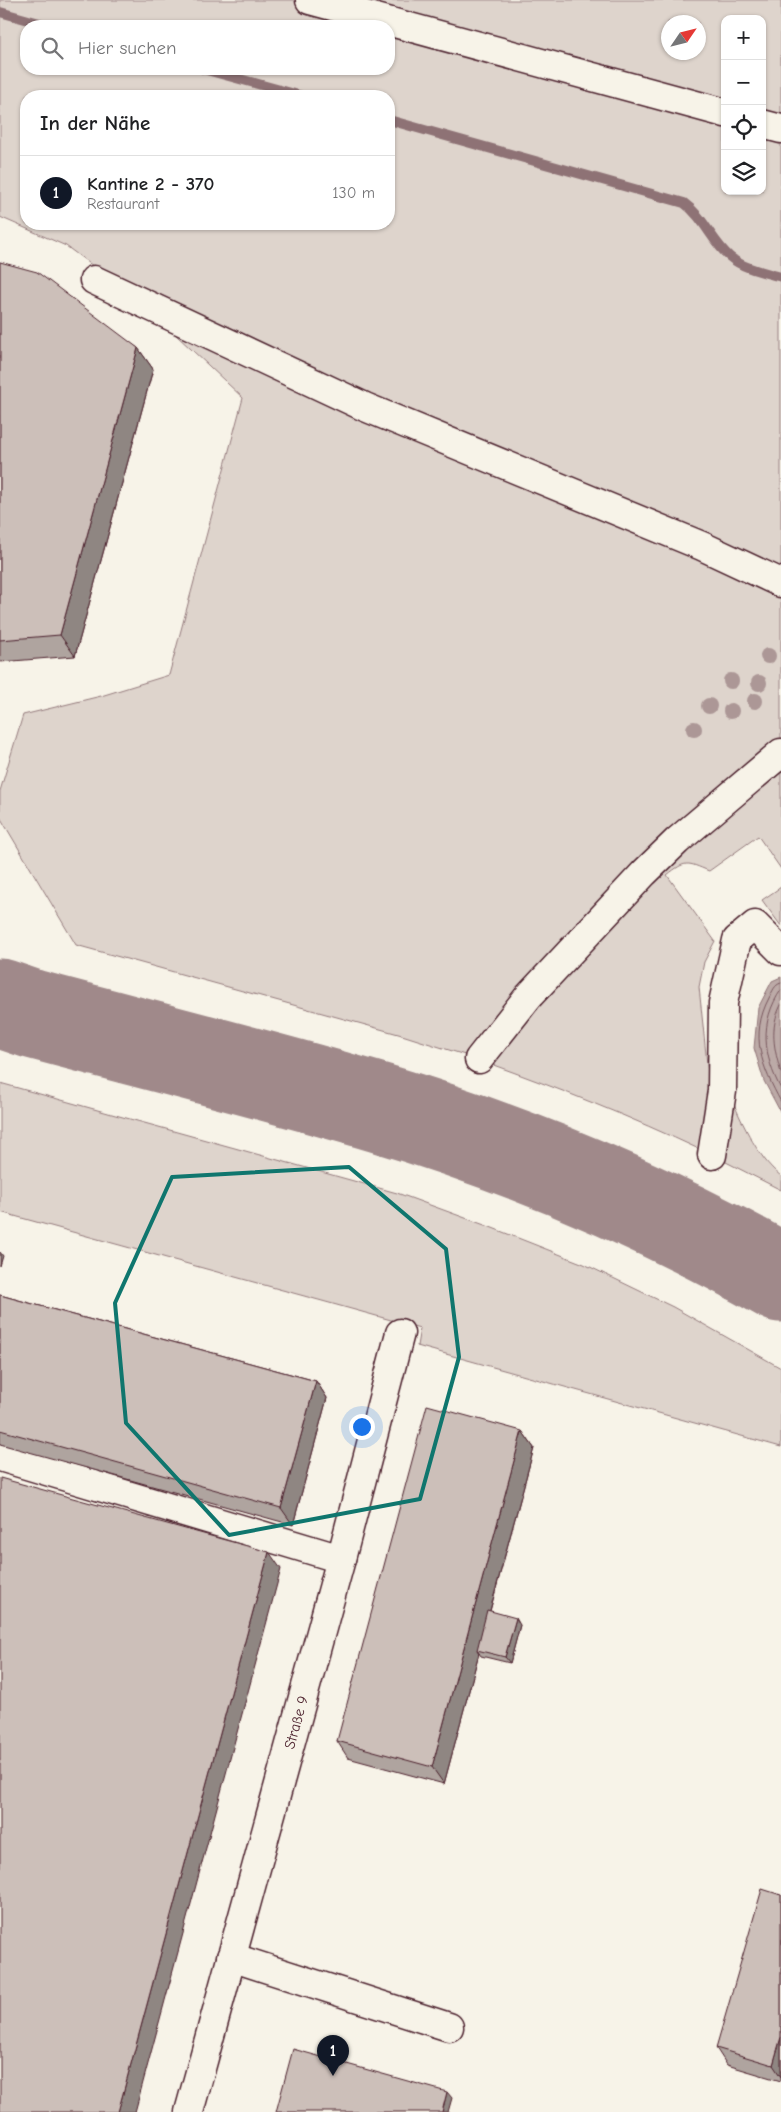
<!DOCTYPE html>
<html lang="de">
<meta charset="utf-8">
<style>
:root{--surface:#fff;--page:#f2f2f2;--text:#202124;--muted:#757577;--line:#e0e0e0;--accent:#111827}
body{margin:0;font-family:"Comic Neue",sans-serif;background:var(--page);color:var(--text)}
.controls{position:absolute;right:15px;top:15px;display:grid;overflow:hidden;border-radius:10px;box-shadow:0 1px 4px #0004}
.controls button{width:45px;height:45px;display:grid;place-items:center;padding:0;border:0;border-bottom:1px solid var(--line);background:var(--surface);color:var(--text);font:25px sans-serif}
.compass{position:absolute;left:661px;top:15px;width:45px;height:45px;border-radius:50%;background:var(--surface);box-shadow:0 1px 4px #0004;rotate:55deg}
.you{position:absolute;left:361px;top:1426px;width:18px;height:18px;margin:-12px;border:4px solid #fff;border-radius:50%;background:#1a73e8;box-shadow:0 0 0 8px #1a73e833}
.badge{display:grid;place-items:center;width:32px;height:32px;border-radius:50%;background:var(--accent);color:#fff;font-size:16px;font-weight:700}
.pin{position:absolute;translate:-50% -41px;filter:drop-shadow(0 1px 2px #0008)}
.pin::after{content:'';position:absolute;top:26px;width:18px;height:15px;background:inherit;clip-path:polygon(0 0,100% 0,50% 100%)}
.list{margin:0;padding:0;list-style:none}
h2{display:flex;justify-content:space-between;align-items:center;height:65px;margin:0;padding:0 20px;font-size:21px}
h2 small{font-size:16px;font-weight:400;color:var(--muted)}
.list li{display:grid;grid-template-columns:32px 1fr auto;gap:15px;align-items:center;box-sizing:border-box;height:75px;padding:0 20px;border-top:1px solid var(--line)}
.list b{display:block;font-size:19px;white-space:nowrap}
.list p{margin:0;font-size:16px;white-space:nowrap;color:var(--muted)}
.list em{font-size:16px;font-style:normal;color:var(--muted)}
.icon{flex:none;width:28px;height:28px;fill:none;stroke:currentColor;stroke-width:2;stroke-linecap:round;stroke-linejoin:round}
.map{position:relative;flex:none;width:781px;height:2112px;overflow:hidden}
.search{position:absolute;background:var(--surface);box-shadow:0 1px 4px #0004;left:20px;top:20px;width:375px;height:55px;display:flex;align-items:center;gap:12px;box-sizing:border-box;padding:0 18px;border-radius:20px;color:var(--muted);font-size:19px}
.panel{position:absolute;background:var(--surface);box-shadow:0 1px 4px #0004;left:20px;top:90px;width:375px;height:140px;border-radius:20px}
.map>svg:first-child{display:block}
.green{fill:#ded4cc;stroke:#947a7c;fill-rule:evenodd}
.water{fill:#bcaaa7;stroke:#8e7275}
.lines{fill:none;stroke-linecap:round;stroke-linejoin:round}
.shore{stroke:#78575d;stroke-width:1}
.stream{stroke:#8e7275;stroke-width:10}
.taxiway{stroke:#a0898a;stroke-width:89}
.minor-casing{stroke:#4a1f2b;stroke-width:31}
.minor{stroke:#f7f3e8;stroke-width:28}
.tree{fill:#ac9796}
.wall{fill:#afa49f;stroke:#4a1f2b}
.shaded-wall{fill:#8f8682;stroke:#4a1f2b}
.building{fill:#ccbfb9;stroke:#4a1f2b}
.marked{fill:none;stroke:#0f766e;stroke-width:4;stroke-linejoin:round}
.labels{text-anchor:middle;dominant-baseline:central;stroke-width:4;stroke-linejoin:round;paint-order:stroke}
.street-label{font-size:15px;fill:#4a1f2b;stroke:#f7f3e8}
</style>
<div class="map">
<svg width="781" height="2112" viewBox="0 0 781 2112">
<rect width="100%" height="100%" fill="#f7f3e8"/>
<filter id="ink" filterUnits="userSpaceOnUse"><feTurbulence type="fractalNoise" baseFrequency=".02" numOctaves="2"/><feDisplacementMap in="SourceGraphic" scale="10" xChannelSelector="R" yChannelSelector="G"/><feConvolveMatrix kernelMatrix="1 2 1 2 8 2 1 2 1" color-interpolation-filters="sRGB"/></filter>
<g filter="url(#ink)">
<g class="green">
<path d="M0,0H781V571L368,400L105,275L66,246L0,217ZM725,19H762V191H725ZM668,22H698V52H668ZM26,26H389V69H26ZM26,96H389V224H26Z"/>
<polygon points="158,318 781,591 781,742 676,832 643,853 636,868 468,1056 402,1035 76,945 0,817 0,791 23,715 101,696 169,675 243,398"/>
<path d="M781,766V869L758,836L709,871C687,862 686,860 667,875L715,941L704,962L699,987L710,1093L701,1150C631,1117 560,1089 488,1063L535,1002L661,869Z"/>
<polygon points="781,887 781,926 762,900"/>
<polygon points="0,1083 397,1193 490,1227 584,1264 673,1307 781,1368 781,1447 417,1346 420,1328 0,1212"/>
<path d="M727,1088C739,1116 756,1157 781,1176V1190L724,1161Z"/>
</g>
<polygon class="water" points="781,977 781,1113 764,1081 754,1048 758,1008 772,981"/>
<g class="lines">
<g class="shore">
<path d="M781,983C774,985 773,991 769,998C749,1036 762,1067 781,1102"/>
<path d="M781,990C759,1022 763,1056 781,1089"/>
<path d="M781,1005C769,1028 774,1049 781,1073"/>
</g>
<g class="stream">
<polyline points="0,12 50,26"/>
<polyline points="203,69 302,96"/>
<path d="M389,120L684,203C704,217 712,242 730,257C744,269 764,272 781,277"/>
</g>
<path class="taxiway" d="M0,1003L32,1014C148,1045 265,1074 380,1108C518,1149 655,1207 781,1278"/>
<defs>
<g id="minor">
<polyline points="310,0 725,113"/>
<polyline points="762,124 781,129"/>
<polyline points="94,280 365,407 702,546 781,583"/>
<polyline points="479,1059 528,997 644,873 677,841 781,753"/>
<polyline points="712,1155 722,1091 723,1003 737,940 755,925 781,951"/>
<polyline points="0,1457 341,1559"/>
<polyline points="231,1957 449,2027"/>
<path id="s1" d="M189,2112L341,1559L400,1333"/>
</g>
</defs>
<use href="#minor" class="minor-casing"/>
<use href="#minor" class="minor"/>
</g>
<g class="tree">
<circle cx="768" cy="656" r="8"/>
<circle cx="731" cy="681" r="8"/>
<circle cx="759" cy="683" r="8"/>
<circle cx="755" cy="701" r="8"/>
<circle cx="709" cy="706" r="8"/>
<circle cx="731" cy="711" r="8"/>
<circle cx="694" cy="729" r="8"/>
</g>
<g class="wall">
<polygon points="0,262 138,348 153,369 75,656 0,662"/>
<polygon points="0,1295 316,1381 327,1398 293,1525 0,1444"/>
<polygon points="522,1431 534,1448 490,1611 520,1625 510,1663 481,1656 479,1653 444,1784 348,1758 337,1741"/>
<polygon points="781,1895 781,2081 727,2065 716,2048"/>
</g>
<g class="shaded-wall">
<polygon points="138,348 153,369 75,656 60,635"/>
<polygon points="0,1252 3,1256 0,1266"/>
<polygon points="316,1381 327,1398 293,1525 281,1508"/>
<polygon points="522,1431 534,1448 479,1651 477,1650 479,1653 444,1784 432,1767"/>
<polygon points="269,1552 281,1569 135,2112 118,2112"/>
<polygon points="516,1618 520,1625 510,1663 505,1657"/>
<polygon points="781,2037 781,2077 773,2065"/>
<polygon points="447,2092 452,2098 448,2112 442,2112"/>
</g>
<g class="building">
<polygon points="0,262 37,272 138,348 60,635 0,640"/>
<polygon points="0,1295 316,1381 281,1508 0,1430"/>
<polygon points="427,1405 522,1431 432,1767 337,1741"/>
<polygon points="0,1478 269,1552 118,2112 0,2112"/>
<polygon points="487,1610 516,1618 505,1657 477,1650"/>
<polygon points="762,1889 781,1895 781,2037 773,2065 716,2048"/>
<polygon points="293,2049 447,2092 442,2112 276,2112"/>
</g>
</g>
<path class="marked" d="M349,1167L446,1249L459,1357L420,1499L229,1535L126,1423L115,1303L172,1177Z"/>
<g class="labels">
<g class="street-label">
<text stroke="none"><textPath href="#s1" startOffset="404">Straße 9</textPath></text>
</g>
</g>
</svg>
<div class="controls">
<button>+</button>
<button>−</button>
<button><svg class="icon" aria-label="locate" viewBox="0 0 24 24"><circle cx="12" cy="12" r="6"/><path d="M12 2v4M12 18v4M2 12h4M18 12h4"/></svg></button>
<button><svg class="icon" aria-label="layers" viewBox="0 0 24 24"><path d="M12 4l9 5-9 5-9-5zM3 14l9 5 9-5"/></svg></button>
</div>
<svg class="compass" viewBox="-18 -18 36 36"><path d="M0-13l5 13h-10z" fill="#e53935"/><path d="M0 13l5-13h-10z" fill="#757577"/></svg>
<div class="you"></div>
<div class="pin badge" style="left:333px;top:2076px">1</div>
<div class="search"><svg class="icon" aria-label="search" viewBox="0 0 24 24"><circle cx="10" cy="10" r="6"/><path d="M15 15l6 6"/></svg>Hier suchen</div>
<section class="panel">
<h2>In der Nähe<small></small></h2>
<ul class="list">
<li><span class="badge">1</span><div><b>Kantine 2 - 370</b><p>Restaurant</p></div><em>130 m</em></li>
</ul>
</section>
</div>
